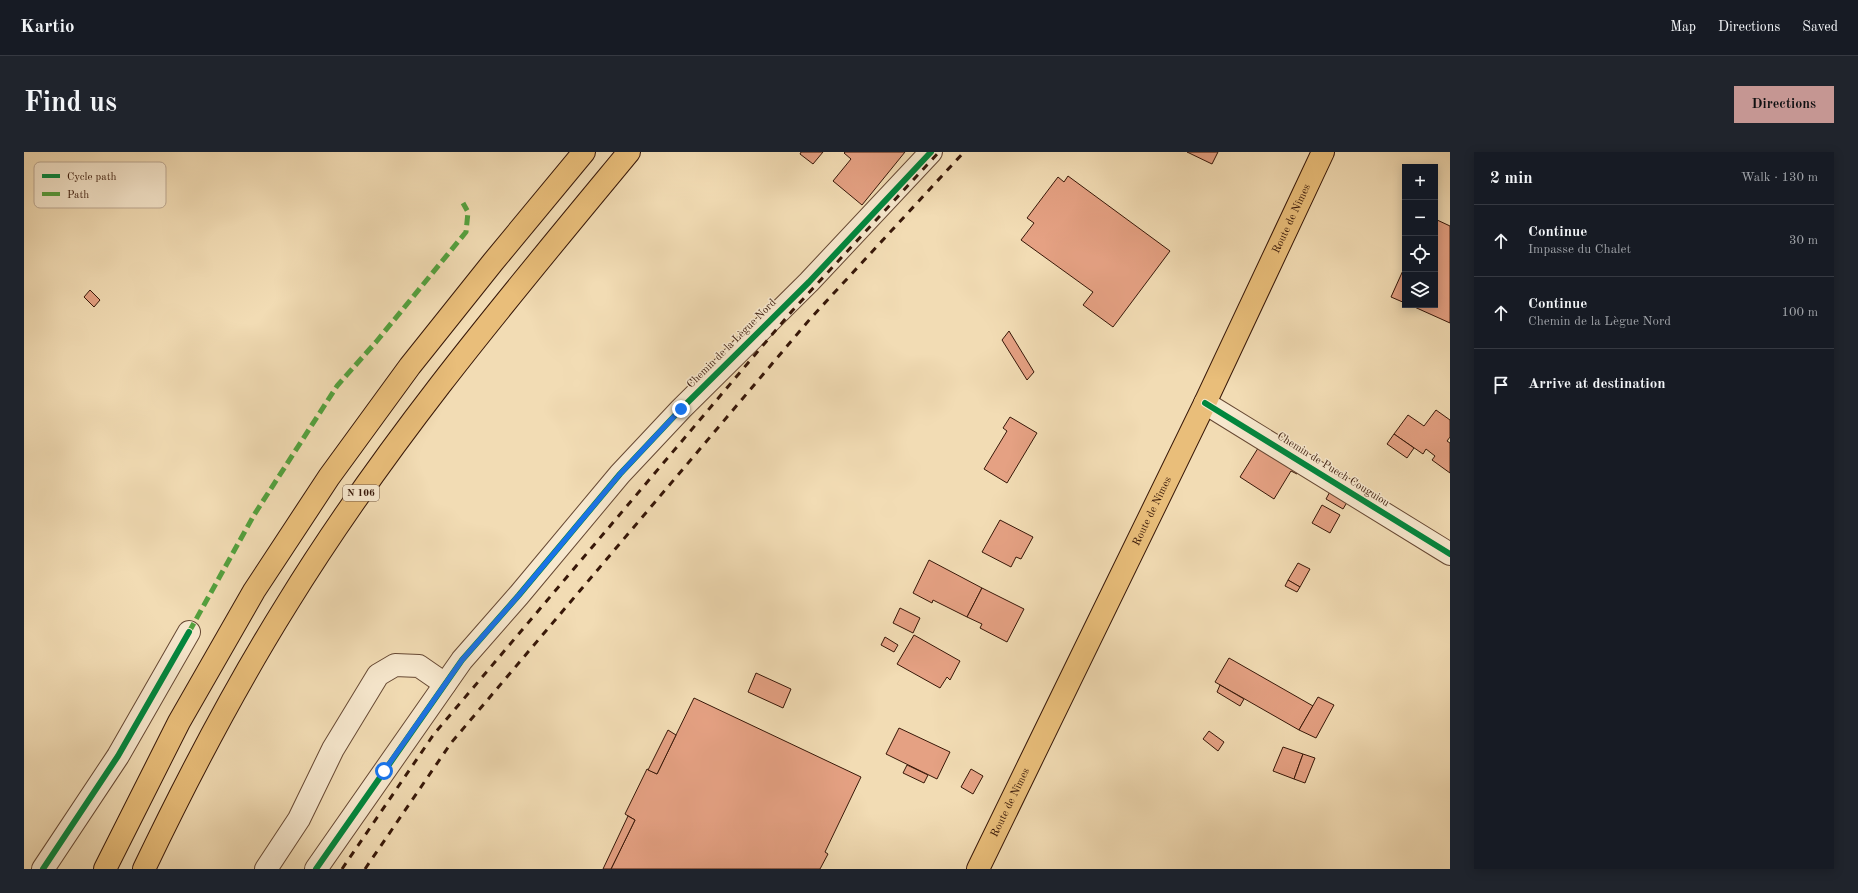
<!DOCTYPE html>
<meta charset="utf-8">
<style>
:root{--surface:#171b24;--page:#20242c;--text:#f1f3f6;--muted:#9ea1a6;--line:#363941;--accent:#c59692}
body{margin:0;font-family:"Old Standard TT",serif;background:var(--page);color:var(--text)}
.controls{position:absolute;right:12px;top:12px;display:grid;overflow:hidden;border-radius:0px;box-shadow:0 2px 10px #0003}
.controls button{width:36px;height:36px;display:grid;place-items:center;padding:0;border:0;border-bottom:1px solid var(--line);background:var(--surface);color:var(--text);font:20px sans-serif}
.stop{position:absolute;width:12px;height:12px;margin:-9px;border:3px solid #1a73e8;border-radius:50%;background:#fff}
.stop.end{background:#1a73e8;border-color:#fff;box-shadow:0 1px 4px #0008}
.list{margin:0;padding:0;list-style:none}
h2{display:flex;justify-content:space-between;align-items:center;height:52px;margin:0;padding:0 16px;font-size:17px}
h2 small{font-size:13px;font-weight:400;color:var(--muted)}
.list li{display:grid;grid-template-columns:26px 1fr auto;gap:12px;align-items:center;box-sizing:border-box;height:72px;padding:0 16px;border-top:1px solid var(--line)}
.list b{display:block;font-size:15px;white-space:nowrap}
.list p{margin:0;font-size:13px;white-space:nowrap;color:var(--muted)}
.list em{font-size:13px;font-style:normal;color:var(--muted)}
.icon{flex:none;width:22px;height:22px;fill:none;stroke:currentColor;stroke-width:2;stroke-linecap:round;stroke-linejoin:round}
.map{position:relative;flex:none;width:1426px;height:717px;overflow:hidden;border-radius:0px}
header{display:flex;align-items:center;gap:24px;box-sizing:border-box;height:56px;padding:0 20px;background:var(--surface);border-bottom:1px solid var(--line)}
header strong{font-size:19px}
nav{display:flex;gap:22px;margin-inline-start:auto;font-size:14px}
.intro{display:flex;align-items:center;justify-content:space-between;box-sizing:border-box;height:96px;padding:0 24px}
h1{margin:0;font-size:28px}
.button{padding:10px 18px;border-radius:0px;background:var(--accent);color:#111;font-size:14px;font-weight:700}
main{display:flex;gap:24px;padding:0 24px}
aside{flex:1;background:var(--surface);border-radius:0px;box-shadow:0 2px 10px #0003}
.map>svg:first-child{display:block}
.building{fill:#e5a183;stroke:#371708}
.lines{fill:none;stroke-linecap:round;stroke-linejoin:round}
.minor-casing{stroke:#664833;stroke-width:24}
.major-casing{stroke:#371708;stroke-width:24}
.highway-casing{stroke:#371708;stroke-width:24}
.minor{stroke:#f7e8ce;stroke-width:22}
.major{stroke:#e9be7a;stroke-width:22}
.highway{stroke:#e9be7a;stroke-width:22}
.rail{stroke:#371708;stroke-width:3;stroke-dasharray:7 7;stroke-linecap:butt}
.quiet{stroke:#53a13e;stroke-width:5;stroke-dasharray:10 5;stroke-linecap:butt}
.cycleway-casing{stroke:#f7e8ce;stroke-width:8}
.cycleway{stroke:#00873e;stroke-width:6}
.route{stroke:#1a73e8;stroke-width:5}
.labels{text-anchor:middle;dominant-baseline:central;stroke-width:3;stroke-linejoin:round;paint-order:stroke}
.shield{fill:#f7e8ce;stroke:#715643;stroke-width:1}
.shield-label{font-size:10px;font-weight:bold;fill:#371708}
.street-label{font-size:11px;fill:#371708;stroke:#f7e8ce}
.key{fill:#f7e8ce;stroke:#bda993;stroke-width:1}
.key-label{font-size:11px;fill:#371708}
</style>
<header>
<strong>Kartio</strong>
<nav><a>Map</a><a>Directions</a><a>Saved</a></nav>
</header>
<div class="intro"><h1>Find us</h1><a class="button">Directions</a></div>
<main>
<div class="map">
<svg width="1426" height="717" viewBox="0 0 1426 717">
<rect width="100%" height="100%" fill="#f2dcb4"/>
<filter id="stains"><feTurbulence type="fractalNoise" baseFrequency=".005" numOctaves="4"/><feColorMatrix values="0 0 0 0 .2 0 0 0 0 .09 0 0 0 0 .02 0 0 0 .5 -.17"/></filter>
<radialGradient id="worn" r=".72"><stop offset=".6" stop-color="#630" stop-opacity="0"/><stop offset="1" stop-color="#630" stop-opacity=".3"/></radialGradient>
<g class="building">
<polygon points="777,0 799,0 789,12 776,2"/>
<polygon points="821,0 881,0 838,53 809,29 827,7 820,1"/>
<polygon points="1163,0 1194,0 1188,12"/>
<polygon points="1044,24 1146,99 1089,175 1059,153 1069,140 997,88 1010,71 1003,66 1034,25 1040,30"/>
<polygon points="1411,67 1426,74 1426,171 1386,153 1411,153"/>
<polygon points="1381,114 1381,151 1367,145"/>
<polygon points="66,138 76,148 70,155 60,145"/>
<polygon points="985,179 1010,220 1003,228 978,188"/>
<polygon points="1412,258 1426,268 1426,285 1423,289 1426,291 1426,321 1408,308 1411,304 1402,297 1399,302 1370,282 1384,263 1400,274"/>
<polygon points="986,265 1013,281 983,331 960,317 983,279 979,276"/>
<polygon points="1370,282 1390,296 1383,306 1363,292"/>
<polygon points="1236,293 1276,317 1273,322 1267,319 1250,347 1216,325"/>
<polygon points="1308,336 1325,347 1319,357 1302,347"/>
<polygon points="1298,353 1316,363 1306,381 1288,371"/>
<polygon points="976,368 1009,385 997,407 992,405 987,415 958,400"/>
<polygon points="905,408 958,436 943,465 909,448 908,451 889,441"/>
<polygon points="1274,411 1286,417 1276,435 1264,428"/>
<polygon points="1264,428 1276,435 1273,440 1261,434"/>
<polygon points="958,436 1000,457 983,490 956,476 958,472 943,465"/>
<polygon points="876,456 896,466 889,481 869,471"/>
<polygon points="890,483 936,509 926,528 923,525 916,536 873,512"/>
<polygon points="861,485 874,493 870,500 857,493"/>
<polygon points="1205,506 1289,554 1275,578 1191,530"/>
<polygon points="732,521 767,537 759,556 724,540"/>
<polygon points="1196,533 1220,547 1216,554 1193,540"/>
<polygon points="1294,545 1310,553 1292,586 1275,578"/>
<polygon points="670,546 837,625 801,700 804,702 796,717 587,717 611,668 601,662 623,617 633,622"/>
<polygon points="875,576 926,600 913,627 862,602"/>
<polygon points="644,578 652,583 633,622 624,618"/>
<polygon points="1185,579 1200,590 1194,599 1179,587"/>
<polygon points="1259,595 1279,602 1270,627 1249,619"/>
<polygon points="1279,602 1291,606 1281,631 1270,627"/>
<polygon points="883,613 904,623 900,631 879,621"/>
<polygon points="947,617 959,624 949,642 937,635"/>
<polygon points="604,664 611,668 587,717 579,717"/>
</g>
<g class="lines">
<defs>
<g id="minor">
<polyline points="1181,251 1426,402"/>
<polyline points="19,717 94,604 165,480"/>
<polyline points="242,717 275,667 309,597 354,523 371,513 395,514 421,532"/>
<polyline points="292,717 438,508 495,443 596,322 657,257 785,130 907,0"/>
</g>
<g id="major">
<path id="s1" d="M954,717L1181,251L1299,0"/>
</g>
<g id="highway">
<polyline points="81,717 155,570 230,439 305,325 386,214 469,110 560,0"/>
<path d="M120,717C163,627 210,537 263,452C362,291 485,145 605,0"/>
</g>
</defs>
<use href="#minor" class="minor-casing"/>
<use href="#major" class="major-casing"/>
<use href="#highway" class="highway-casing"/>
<use href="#minor" class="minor"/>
<use href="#major" class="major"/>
<use href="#highway" class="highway"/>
<g class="rail">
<polyline points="318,717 410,582 768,159 915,0"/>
<polyline points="341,717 427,591 786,167 940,0"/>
</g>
<polyline class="quiet" points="165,480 230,363 313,234 352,190 442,80 444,60 439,51"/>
<defs>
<g id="cycleway">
<polyline points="1181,251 1426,402"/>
<polyline points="19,717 94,604 165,480"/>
<polyline points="292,717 438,508 495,443 596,322 657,257 785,130 907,0"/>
</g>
</defs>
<use href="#cycleway" class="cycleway-casing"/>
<use href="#cycleway" class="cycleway"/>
</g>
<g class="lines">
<polyline class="route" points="360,619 438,508 495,443 596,322 657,257"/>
</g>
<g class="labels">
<rect class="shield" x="319" y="333" width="36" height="16" rx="3"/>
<g class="shield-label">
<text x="337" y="341">N 106</text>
</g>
<g class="street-label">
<text stroke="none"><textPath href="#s1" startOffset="722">Route de Nîmes</textPath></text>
<text transform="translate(708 192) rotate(-45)">Chemin de la Lègue Nord</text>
<text transform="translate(1309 318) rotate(32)">Chemin de Puech Couguiou</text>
<text stroke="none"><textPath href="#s1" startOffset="398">Route de Nîmes</textPath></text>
<text stroke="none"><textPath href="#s1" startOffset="74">Route de Nîmes</textPath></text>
</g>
</g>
<rect x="10" y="10" width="132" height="46" rx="6" class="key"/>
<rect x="18" y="22" width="18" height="4" fill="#00873e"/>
<rect x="18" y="40" width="18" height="4" fill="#53a13e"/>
<g class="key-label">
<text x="43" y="28">Cycle path</text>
<text x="43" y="46">Path</text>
</g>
<rect width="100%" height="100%" filter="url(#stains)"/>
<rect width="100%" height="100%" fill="url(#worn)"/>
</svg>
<div class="controls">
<button>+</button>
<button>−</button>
<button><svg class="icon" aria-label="locate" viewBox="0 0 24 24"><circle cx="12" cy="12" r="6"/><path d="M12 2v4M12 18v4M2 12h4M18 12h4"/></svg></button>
<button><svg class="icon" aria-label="layers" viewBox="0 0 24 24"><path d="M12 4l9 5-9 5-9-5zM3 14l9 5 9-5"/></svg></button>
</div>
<div class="stop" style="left:360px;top:619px"></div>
<div class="stop end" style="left:657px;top:257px"></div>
</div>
<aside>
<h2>2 min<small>Walk · 130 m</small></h2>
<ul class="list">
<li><svg class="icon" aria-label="ahead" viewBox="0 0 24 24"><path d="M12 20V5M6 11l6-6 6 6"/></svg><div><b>Continue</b><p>Impasse du Chalet</p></div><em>30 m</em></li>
<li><svg class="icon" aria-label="ahead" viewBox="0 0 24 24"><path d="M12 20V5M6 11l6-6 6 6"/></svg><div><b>Continue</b><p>Chemin de la Lègue Nord</p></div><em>100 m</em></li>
<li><svg class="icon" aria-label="arrive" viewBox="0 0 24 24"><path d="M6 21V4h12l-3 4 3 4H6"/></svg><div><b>Arrive at destination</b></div></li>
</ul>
</aside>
</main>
